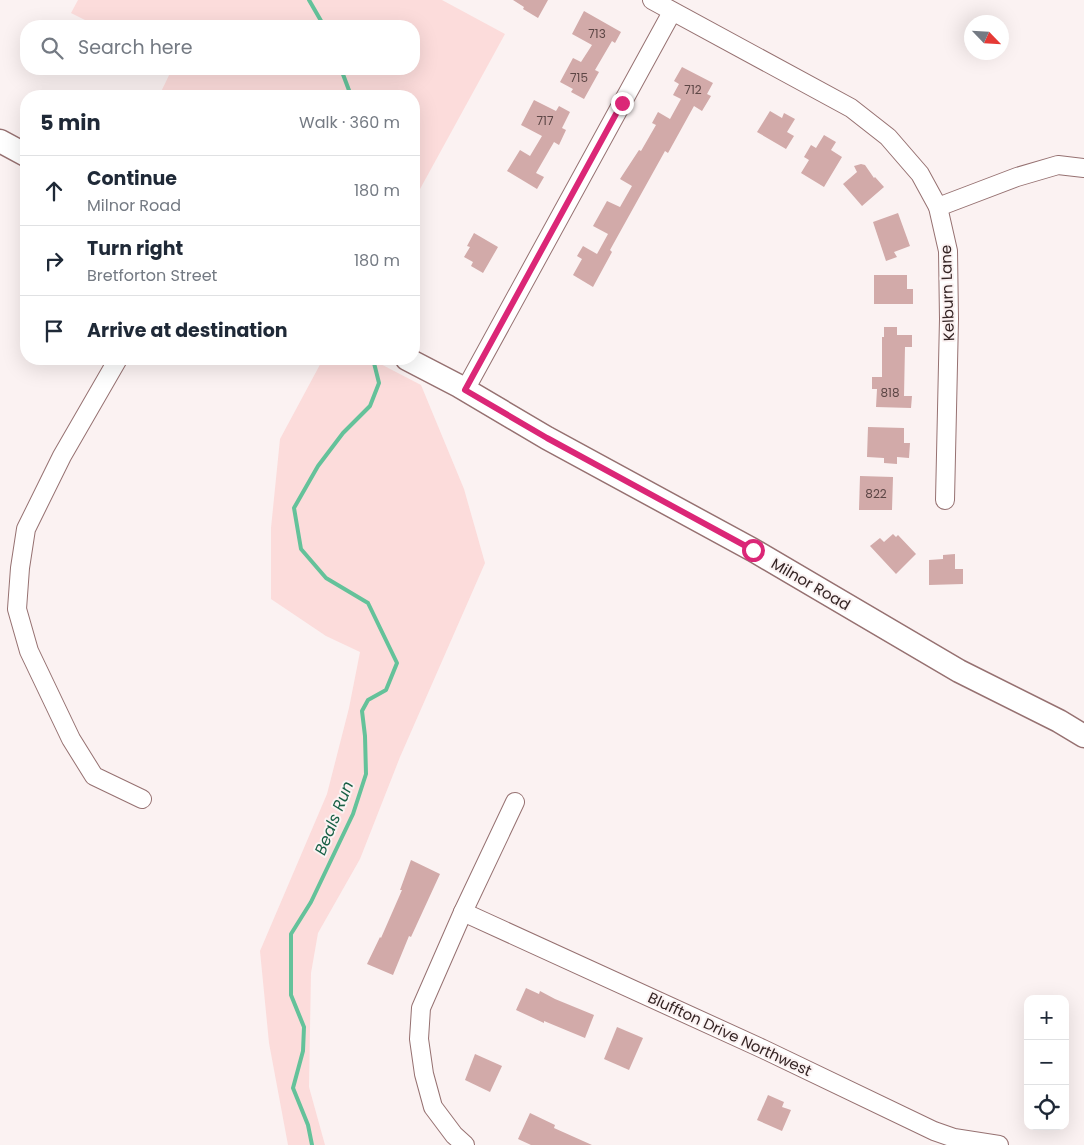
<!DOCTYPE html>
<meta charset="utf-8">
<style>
:root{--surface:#fff;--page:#f2f2f3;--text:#1f2937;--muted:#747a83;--line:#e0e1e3}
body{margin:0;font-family:Poppins,sans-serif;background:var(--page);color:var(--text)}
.controls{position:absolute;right:15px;bottom:15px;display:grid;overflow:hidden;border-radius:10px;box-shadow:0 5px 20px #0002}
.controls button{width:45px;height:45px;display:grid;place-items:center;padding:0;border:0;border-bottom:1px solid var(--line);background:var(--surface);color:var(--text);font:25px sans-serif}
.compass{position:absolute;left:964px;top:15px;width:45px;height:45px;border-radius:50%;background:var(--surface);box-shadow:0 5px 20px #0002;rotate:115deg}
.stop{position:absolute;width:15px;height:15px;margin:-11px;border:4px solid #db2777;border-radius:50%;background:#fff}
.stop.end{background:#db2777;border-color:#fff;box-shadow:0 1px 5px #0008}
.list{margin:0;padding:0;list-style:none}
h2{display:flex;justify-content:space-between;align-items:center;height:65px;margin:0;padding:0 20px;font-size:21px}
h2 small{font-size:16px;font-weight:400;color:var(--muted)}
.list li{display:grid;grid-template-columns:32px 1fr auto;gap:15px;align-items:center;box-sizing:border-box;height:70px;padding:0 20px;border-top:1px solid var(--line)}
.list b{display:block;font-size:19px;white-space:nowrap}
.list p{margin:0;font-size:16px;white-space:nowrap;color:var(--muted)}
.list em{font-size:16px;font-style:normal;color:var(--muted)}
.icon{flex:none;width:28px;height:28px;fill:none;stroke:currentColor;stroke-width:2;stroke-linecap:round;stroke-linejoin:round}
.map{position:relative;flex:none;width:1084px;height:1145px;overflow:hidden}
.search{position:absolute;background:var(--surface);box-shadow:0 5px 20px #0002;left:20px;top:20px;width:400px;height:55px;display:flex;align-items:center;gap:12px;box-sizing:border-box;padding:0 18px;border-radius:20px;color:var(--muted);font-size:19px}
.panel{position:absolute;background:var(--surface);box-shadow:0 5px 20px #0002;left:20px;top:90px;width:400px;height:275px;border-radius:20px}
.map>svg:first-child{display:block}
.green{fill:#fcdcdb}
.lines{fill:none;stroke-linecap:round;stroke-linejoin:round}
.stream{stroke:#64c29a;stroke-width:4}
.building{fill:#d2aaa9}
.minor-casing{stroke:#967171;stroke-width:20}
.major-casing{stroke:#967171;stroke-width:25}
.minor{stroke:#fff;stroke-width:18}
.major{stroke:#fff;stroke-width:22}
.route{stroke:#db2777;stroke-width:6}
.labels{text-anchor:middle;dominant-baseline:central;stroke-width:4;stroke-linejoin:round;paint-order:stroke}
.number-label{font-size:12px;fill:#5c4645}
.street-label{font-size:15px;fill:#342424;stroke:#fbf2f2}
.water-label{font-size:16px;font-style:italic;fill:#186045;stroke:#fbf2f2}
</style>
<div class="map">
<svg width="1084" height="1145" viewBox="0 0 1084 1145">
<rect width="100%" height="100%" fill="#fbf2f2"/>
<g class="green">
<polygon points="78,0 442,0 505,34 414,200 414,96 159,96 172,69 414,69 414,26 170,26 161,22 158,26 97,26 71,13"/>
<polygon points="323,359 371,359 421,385 464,489 485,563 400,757 360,859 318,933 311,973 309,1087 325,1145 288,1145 269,1043 260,951 327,794 349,708 360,652 326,636 271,599 271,528 280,439"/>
</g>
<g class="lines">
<g class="stream">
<polyline points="309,0 324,26"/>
<polyline points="341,69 350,93 353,96"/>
<polyline points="312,1145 308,1125 293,1088 303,1051 304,1027 291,995 291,934 311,902 353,814 366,774 365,736 362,711 368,700 386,690 397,663 368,603 326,578 301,549 294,508 318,466 343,433 370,406 379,383 373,359"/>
</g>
</g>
<g class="building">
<polygon points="513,0 548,0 538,18 523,9 524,7"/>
<polygon points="584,11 621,32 615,43 612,41 595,70 599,72 584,99 571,92 573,89 560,82 573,58 581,62 592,45 572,34"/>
<polygon points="682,67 713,83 707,94 711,96 702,111 694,106 668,153 665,151 610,250 612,252 593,287 573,275 582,259 577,256 583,246 597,254 608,234 593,226 607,201 620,207 632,186 620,179 639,150 641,151 656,125 652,123 658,112 670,119 681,99 673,95 679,84 674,81"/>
<polygon points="534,100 556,111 559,106 570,112 562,128 566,130 559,145 554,142 536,173 544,177 537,189 507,171 520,150 530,156 542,136 521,125"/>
<polygon points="770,111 782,118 784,113 795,119 787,132 794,136 786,149 757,132"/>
<polygon points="824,135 836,142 831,150 842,157 824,187 801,173 809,160 804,157 811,145 816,148"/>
<polygon points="861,164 865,165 874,178 875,177 884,187 862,206 843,184 857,172 854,166"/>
<polygon points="898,213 910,246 894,252 897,257 886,261 873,222"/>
<polygon points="474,233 498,247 483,273 471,266 473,262 464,257 470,247 467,246"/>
<polygon points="874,275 907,275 907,289 913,289 913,304 874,304"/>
<polygon points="884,327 897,327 897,335 912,335 912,347 905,347 904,396 912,396 911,408 876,407 877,389 872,389 872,377 882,377 882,337 884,337"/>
<polygon points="868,427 904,428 904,443 910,443 909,458 897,457 897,464 884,463 884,458 867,457"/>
<polygon points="860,476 893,477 892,510 859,510"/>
<polygon points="893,534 896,537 898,535 916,554 896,574 870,546 880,538 884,542"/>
<polygon points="955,554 955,569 963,569 963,584 929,585 929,560 943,559 943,555"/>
<polygon points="411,860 440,874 411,937 409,936 393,975 367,964 380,937 381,938 402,890 400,890"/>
<polygon points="526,988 539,994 540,991 555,999 594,1015 585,1038 544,1021 544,1023 516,1010"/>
<polygon points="617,1027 643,1038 629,1070 604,1059"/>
<polygon points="475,1054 502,1066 490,1092 465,1080"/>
<polygon points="768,1095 784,1102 782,1107 791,1110 782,1131 757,1120"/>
<polygon points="530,1113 555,1125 554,1128 592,1145 531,1145 518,1139"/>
</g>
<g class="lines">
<defs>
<g id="minor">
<polyline points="652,0 851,108 888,137 920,174 938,207 948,251 949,319 945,500"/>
<polyline points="938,207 1017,177 1058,165 1084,168"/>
<polyline points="118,359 62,456 26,529 20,568 17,609 29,651 71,739 94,776 142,799"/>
<polyline points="465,390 672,12"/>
<polyline points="463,912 763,1049 934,1131 954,1138 999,1145"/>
<polyline points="465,1145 454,1135 433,1107 424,1074 419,1039 421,1008 463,912 515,802"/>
</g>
<g id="major">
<polyline points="0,141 26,155"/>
<polyline points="407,359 459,386 547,438 753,550 959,671 1059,721 1084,736"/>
</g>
</defs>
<use href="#minor" class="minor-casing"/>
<use href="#major" class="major-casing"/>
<use href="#minor" class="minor"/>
<use href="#major" class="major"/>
</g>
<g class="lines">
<polyline class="route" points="622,103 465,390 547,438 753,550"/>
</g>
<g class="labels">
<g class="number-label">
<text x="597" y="33">713</text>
<text x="579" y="77">715</text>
<text x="693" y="89">712</text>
<text x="545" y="120">717</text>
<text x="890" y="392">818</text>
<text x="876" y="493">822</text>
</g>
<g class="street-label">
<text transform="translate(947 293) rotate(-92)">Kelburn Lane</text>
<text transform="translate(811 584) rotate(30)">Milnor Road</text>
<text transform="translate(730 1034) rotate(25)">Bluffton Drive Northwest</text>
</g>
<g class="water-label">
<text transform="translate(334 818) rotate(-68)">Beals Run</text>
</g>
</g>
</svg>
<div class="controls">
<button>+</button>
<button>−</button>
<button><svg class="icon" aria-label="locate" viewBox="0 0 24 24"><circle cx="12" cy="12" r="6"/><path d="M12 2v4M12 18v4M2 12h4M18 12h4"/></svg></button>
</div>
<svg class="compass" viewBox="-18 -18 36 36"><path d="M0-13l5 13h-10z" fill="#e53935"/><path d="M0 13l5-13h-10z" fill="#747a83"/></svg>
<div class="stop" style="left:753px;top:550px"></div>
<div class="stop end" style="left:622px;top:103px"></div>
<div class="search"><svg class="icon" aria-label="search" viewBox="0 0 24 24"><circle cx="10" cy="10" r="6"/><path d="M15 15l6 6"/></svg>Search here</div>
<section class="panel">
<h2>5 min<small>Walk · 360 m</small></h2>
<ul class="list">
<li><svg class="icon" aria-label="ahead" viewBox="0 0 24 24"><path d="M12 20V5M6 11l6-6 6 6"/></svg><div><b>Continue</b><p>Milnor Road</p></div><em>180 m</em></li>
<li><svg class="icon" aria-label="right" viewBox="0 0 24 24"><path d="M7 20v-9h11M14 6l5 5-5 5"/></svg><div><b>Turn right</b><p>Bretforton Street</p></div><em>180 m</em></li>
<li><svg class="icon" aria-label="arrive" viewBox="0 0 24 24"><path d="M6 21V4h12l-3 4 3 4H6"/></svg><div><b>Arrive at destination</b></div></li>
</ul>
</section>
</div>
